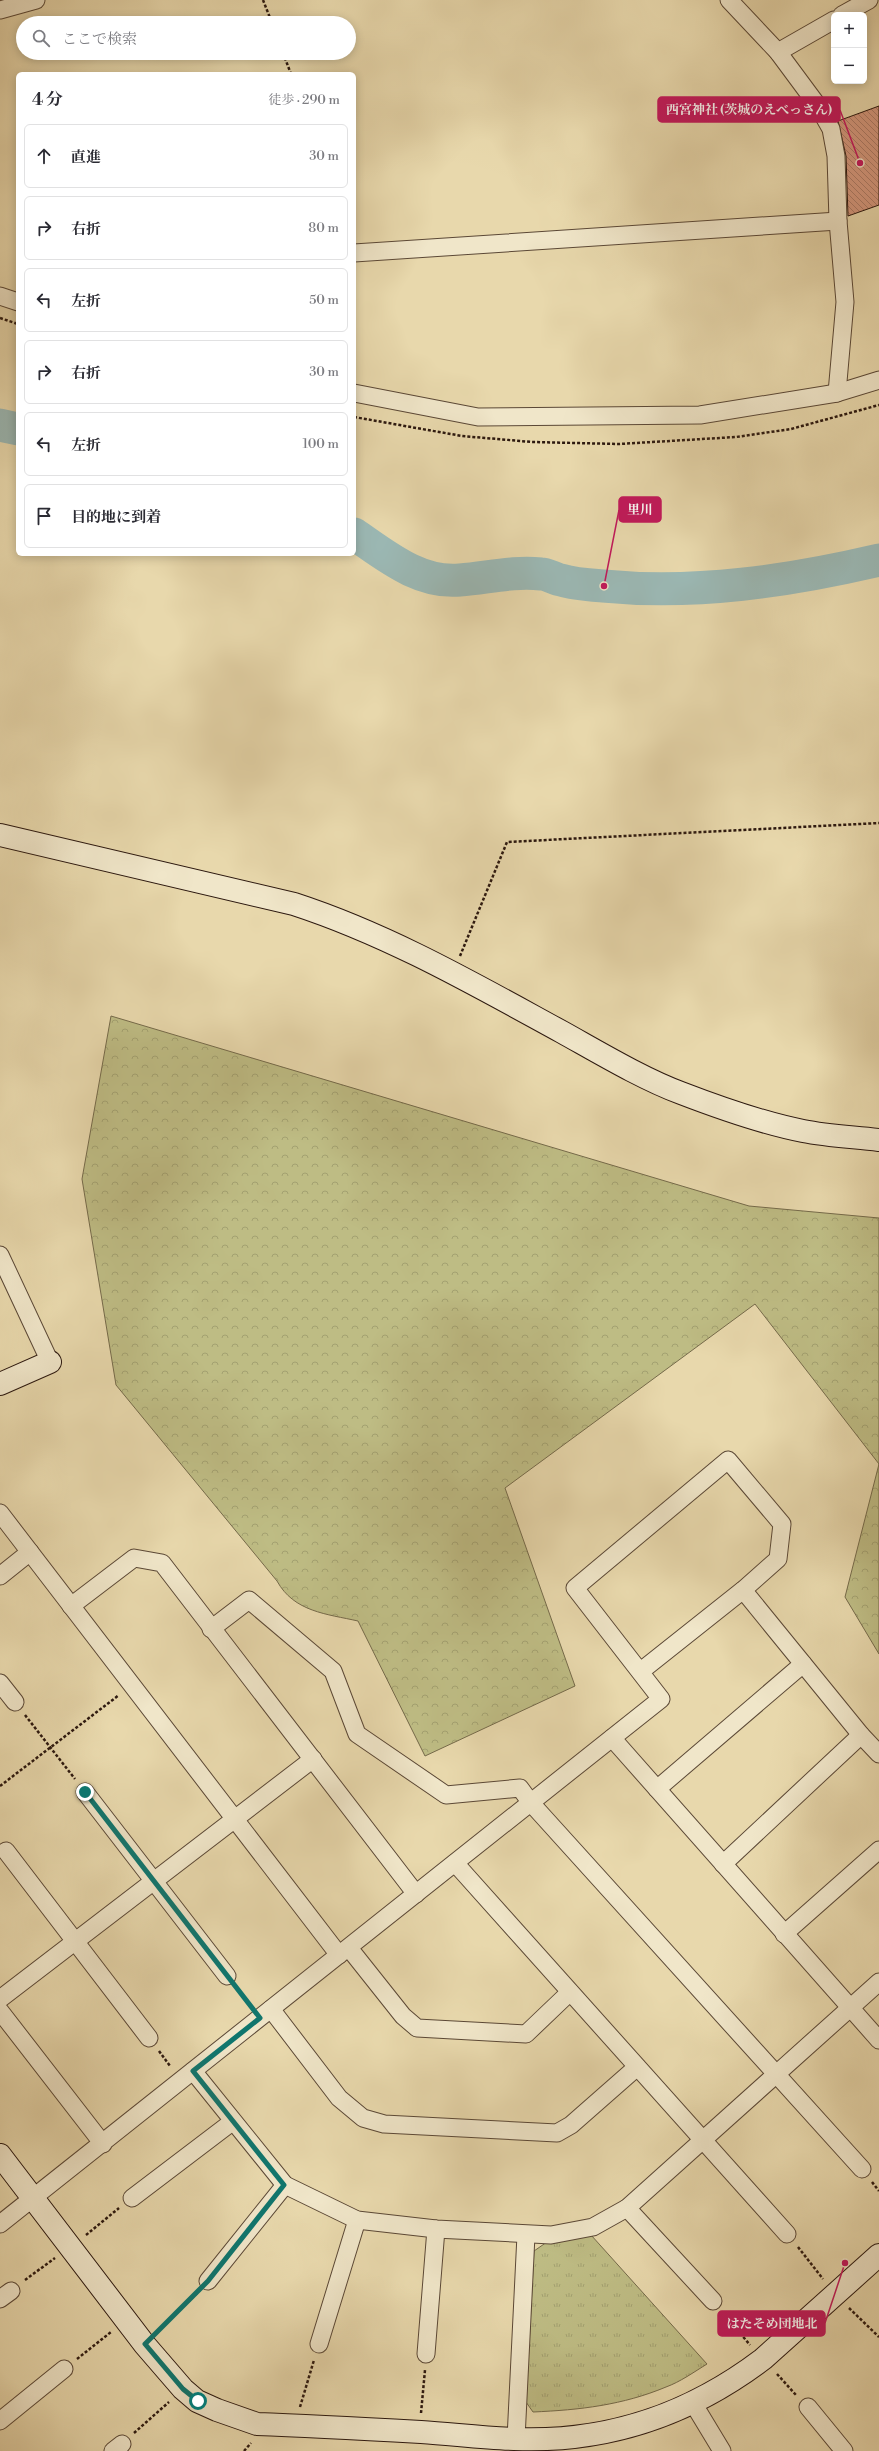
<!DOCTYPE html>
<html lang="ja">
<meta charset="utf-8">
<style>
:root{--surface:#fff;--page:#f2f2f3;--text:#2b2b33;--muted:#7c7c81;--line:#e1e1e2}
body{margin:0;font-family:"Libre Bodoni","Noto Serif JP",serif;background:var(--page);color:var(--text)}
.controls{position:absolute;right:12px;top:12px;display:grid;overflow:hidden;border-radius:6px;box-shadow:0 2px 10px #0003}
.controls button{width:36px;height:36px;display:grid;place-items:center;padding:0;border:0;border-bottom:1px solid var(--line);background:var(--surface);color:var(--text);font:20px sans-serif}
.stop{position:absolute;width:12px;height:12px;margin:-9px;border:3px solid #0f766e;border-radius:50%;background:#fff}
.stop.end{background:#0f766e;border-color:#fff;box-shadow:0 1px 4px #0008}
.list{margin:0;padding:0;list-style:none}
h2{display:flex;justify-content:space-between;align-items:center;height:52px;margin:0;padding:0 16px;font-size:17px}
h2 small{font-size:13px;font-weight:400;color:var(--muted)}
.list li{display:grid;grid-template-columns:26px 1fr auto;gap:12px;align-items:center;box-sizing:border-box;height:64px;margin:0 8px 8px;padding:0 8px;border:1px solid var(--line);border-radius:6px}
.list b{display:block;font-size:15px;white-space:nowrap}
.list em{font-size:13px;font-style:normal;color:var(--muted)}
.icon{flex:none;width:22px;height:22px;fill:none;stroke:currentColor;stroke-width:2;stroke-linecap:round;stroke-linejoin:round}
.map{position:relative;flex:none;width:879px;height:2451px;overflow:hidden}
.search{position:absolute;background:var(--surface);box-shadow:0 2px 10px #0003;left:16px;top:16px;width:340px;height:44px;display:flex;align-items:center;gap:10px;box-sizing:border-box;padding:0 14px;border-radius:22px;color:var(--muted);font-size:15px}
.panel{position:absolute;background:var(--surface);box-shadow:0 2px 10px #0003;left:16px;top:72px;width:340px;height:484px;border-radius:6px}
.map>svg:first-child{display:block}
.forest{fill:url(#forest-crowns);stroke:#756a4a}
.park{fill:url(#park-tufts);stroke:#756a4a}
.lines{fill:none;stroke-linecap:round;stroke-linejoin:round}
.river{stroke:#9bb8b4;stroke-width:33}
.building{fill:url(#building-back-hatch);stroke:#2c180f}
.street-casing{stroke:#5b4836;stroke-width:19}
.secondary-casing{stroke:#2c180f;stroke-width:24}
.path{stroke:#2c180f;stroke-width:2.5;stroke-dasharray:3 2;stroke-linecap:butt}
.street{stroke:#f0e6c9;stroke-width:17}
.secondary{stroke:#f0e6c9;stroke-width:22}
.route{stroke:#0f766e;stroke-width:5}
.leader{fill:none;stroke:#c2185b;stroke-width:1.5}
.callout-dot{fill:#c2185b;stroke:#f0e6c9;stroke-width:1.5}
.callout{fill:#c2185b;stroke:#c2185b;stroke-width:1.5}
.callout-label{font-size:13px;text-anchor:middle;font-weight:bold;fill:#fff}
</style>
<div class="map">
<svg width="879" height="2451" viewBox="0 0 879 2451">
<defs>
<pattern id="forest-crowns" width="20" height="18" patternUnits="userSpaceOnUse"><rect width="20" height="18" fill="#bebc84"/><path d="M2 6a3 3 0 1 1 6 0M12 15a3 3 0 1 1 6 0" fill="none" stroke="#a3a171"/></pattern>
<pattern id="park-tufts" width="24" height="20" patternUnits="userSpaceOnUse"><rect width="24" height="20" fill="#bebc84"/><path d="M3 7l-1-3M5 7V3M7 7l1-3M15 17l-1-3M17 17v-4M19 17l1-3" fill="none" stroke="#a3a171"/></pattern>
<pattern id="building-back-hatch" width="6" height="6" patternUnits="userSpaceOnUse"><rect width="6" height="6" fill="#d4987e"/><path d="M-1 5l2 2M0 0l6 6M5-1l2 2" fill="none" stroke="#ac7b66"/></pattern>
</defs>
<rect width="100%" height="100%" fill="#e8d8ac"/>
<filter id="stains"><feTurbulence type="fractalNoise" baseFrequency=".005" numOctaves="4"/><feColorMatrix values="0 0 0 0 .2 0 0 0 0 .09 0 0 0 0 .02 0 0 0 .5 -.17"/></filter>
<radialGradient id="worn" r=".72"><stop offset=".6" stop-color="#630" stop-opacity="0"/><stop offset="1" stop-color="#630" stop-opacity=".3"/></radialGradient>
<g class="forest">
<path d="M111,1016L749,1206L879,1218V1464L755,1304L505,1488L575,1686L425,1756L358,1621C327,1614 294,1612 277,1581L116,1385L82,1179Z"/>
<polygon points="879,1464 879,1654 845,1597"/>
</g>
<path class="park" d="M591,2235L707,2364C694,2372 680,2382 666,2387C623,2405 580,2410 533,2412L526,2402L534,2251L547,2242Z"/>
<g class="lines">
<g class="river">
<polyline points="0,425 18,429"/>
<path d="M354,534C385,555 419,584 460,580C487,578 513,571 541,574C548,574 554,579 561,580C574,584 590,585 603,586C696,595 789,581 879,560"/>
</g>
</g>
<polygon class="building" points="879,106 879,205 848,216 846,156 838,121"/>
<g class="lines">
<defs>
<g id="street">
<polyline points="729,0 778,52 818,106 831,129 836,156 838,221 845,302 837,393"/>
<polyline points="0,10 36,0"/>
<polyline points="842,15 869,0"/>
<polyline points="778,52 834,20"/>
<polyline points="354,253 838,221"/>
<polyline points="0,296 18,302"/>
<polyline points="354,393 478,417 700,415 837,393 879,380"/>
<polyline points="0,1255 50,1362"/>
<polyline points="0,1513 339,1955"/>
<polyline points="0,1576 30,1552"/>
<polyline points="743,1590 861,1735 879,1754"/>
<polyline points="71,1606 134,1558 162,1563 416,1894"/>
<polyline points="211,1629 249,1600 333,1671 357,1734 446,1795 520,1788 531,1803 862,2169"/>
<polyline points="0,1683 15,1702"/>
<polyline points="612,1738 879,2040"/>
<polyline points="657,1789 803,1664"/>
<polyline points="85,1792 227,1976"/>
<polyline points="6,1851 149,2038"/>
<polyline points="455,1863 787,2234"/>
<polyline points="723,1864 861,1735"/>
<polyline points="784,1934 879,1850"/>
<polyline points="349,1948 403,2016 417,2028 526,2034 570,1992"/>
<polyline points="0,1999 313,1759"/>
<polyline points="271,2009 339,2098 363,2118 384,2124 557,2133 571,2125 637,2067"/>
<polyline points="0,2011 103,2144"/>
<polyline points="193,2071 285,2185 357,2220 436,2229 551,2235 593,2227 627,2208 879,1982"/>
<polyline points="132,2198 232,2122"/>
<polyline points="627,2208 713,2301"/>
<polyline points="0,2224 661,1699 575,1588 728,1460 782,1524 778,1559 743,1590 641,1671"/>
<polyline points="208,2281 285,2185"/>
<polyline points="0,2299 11,2291"/>
<polyline points="319,2344 357,2220"/>
<polyline points="426,2354 436,2229"/>
<polyline points="693,2403 722,2451"/>
<polyline points="808,2407 844,2451"/>
<polyline points="0,2421 64,2369"/>
<polyline points="516,2439 526,2235"/>
<polyline points="113,2451 122,2444"/>
</g>
<g id="secondary">
<path d="M0,835L294,904C389,935 474,984 562,1032C598,1052 643,1079 681,1093C720,1108 762,1123 803,1131C828,1136 854,1137 879,1140"/>
<polyline points="0,1384 50,1362"/>
<path d="M0,2155L145,2345L183,2389L197,2401L217,2410L257,2424C311,2426 366,2429 421,2432C452,2434 483,2438 514,2439C608,2443 689,2415 763,2359L879,2255"/>
</g>
</defs>
<use href="#street" class="street-casing"/>
<use href="#secondary" class="secondary-casing"/>
<g class="path">
<polyline points="263,0 272,23"/>
<polyline points="283,53 291,74"/>
<polyline points="0,318 18,324"/>
<polyline points="354,417 462,436 532,442 619,444 736,437 791,429 879,405"/>
<polyline points="460,956 507,842 879,823"/>
<polyline points="25,1715 75,1779"/>
<polyline points="0,1786 119,1695"/>
<polyline points="237,1989 249,2004"/>
<polyline points="159,2051 170,2066"/>
<polyline points="872,2182 879,2191"/>
<polyline points="86,2235 119,2208"/>
<polyline points="798,2247 823,2279"/>
<polyline points="25,2280 55,2258"/>
<polyline points="849,2308 879,2337"/>
<polyline points="724,2314 750,2345"/>
<polyline points="159,2330 197,2293"/>
<polyline points="77,2359 111,2332"/>
<polyline points="777,2374 796,2395"/>
<polyline points="300,2407 314,2360"/>
<polyline points="421,2413 425,2370"/>
<polyline points="134,2433 169,2402"/>
<polyline points="244,2451 251,2443"/>
</g>
<use href="#street" class="street"/>
<use href="#secondary" class="secondary"/>
</g>
<g class="lines">
<polyline class="route" points="85,1792 260,2018 193,2071 284,2185 208,2281 145,2344 183,2389 198,2401"/>
</g>
<path class="leader" d="M860 163L840 110M604 586L619 510M845 2263L825 2323"/>
<g class="callout-dot">
<circle cx="860" cy="163" r="4"/>
<circle cx="604" cy="586" r="4"/>
<circle cx="845" cy="2263" r="4"/>
</g>
<g class="callout">
<rect x="658" y="97" width="182" height="25" rx="4"/>
<rect x="619" y="497" width="42" height="25" rx="4"/>
<rect x="718" y="2311" width="107" height="25" rx="4"/>
</g>
<g class="callout-label">
<text x="749" y="114">西宮神社 (茨城のえべっさん)</text>
<text x="640" y="514">里川</text>
<text x="772" y="2328">はたそめ団地北</text>
</g>
<rect width="100%" height="100%" filter="url(#stains)"/>
<rect width="100%" height="100%" fill="url(#worn)"/>
</svg>
<div class="controls">
<button>+</button>
<button>−</button>
</div>
<div class="stop" style="left:198px;top:2401px"></div>
<div class="stop end" style="left:85px;top:1792px"></div>
<div class="search"><svg class="icon" aria-label="search" viewBox="0 0 24 24"><circle cx="10" cy="10" r="6"/><path d="M15 15l6 6"/></svg>ここで検索</div>
<section class="panel">
<h2>4 分<small>徒歩 · 290 m</small></h2>
<ul class="list">
<li><svg class="icon" aria-label="ahead" viewBox="0 0 24 24"><path d="M12 20V5M6 11l6-6 6 6"/></svg><div><b>直進</b></div><em>30 m</em></li>
<li><svg class="icon" aria-label="right" viewBox="0 0 24 24"><path d="M7 20v-9h11M14 6l5 5-5 5"/></svg><div><b>右折</b></div><em>80 m</em></li>
<li><svg class="icon" aria-label="left" viewBox="0 0 24 24"><path d="M17 20v-9H6M10 6l-5 5 5 5"/></svg><div><b>左折</b></div><em>50 m</em></li>
<li><svg class="icon" aria-label="right" viewBox="0 0 24 24"><path d="M7 20v-9h11M14 6l5 5-5 5"/></svg><div><b>右折</b></div><em>30 m</em></li>
<li><svg class="icon" aria-label="left" viewBox="0 0 24 24"><path d="M17 20v-9H6M10 6l-5 5 5 5"/></svg><div><b>左折</b></div><em>100 m</em></li>
<li><svg class="icon" aria-label="arrive" viewBox="0 0 24 24"><path d="M6 21V4h12l-3 4 3 4H6"/></svg><div><b>目的地に到着</b></div></li>
</ul>
</section>
</div>
